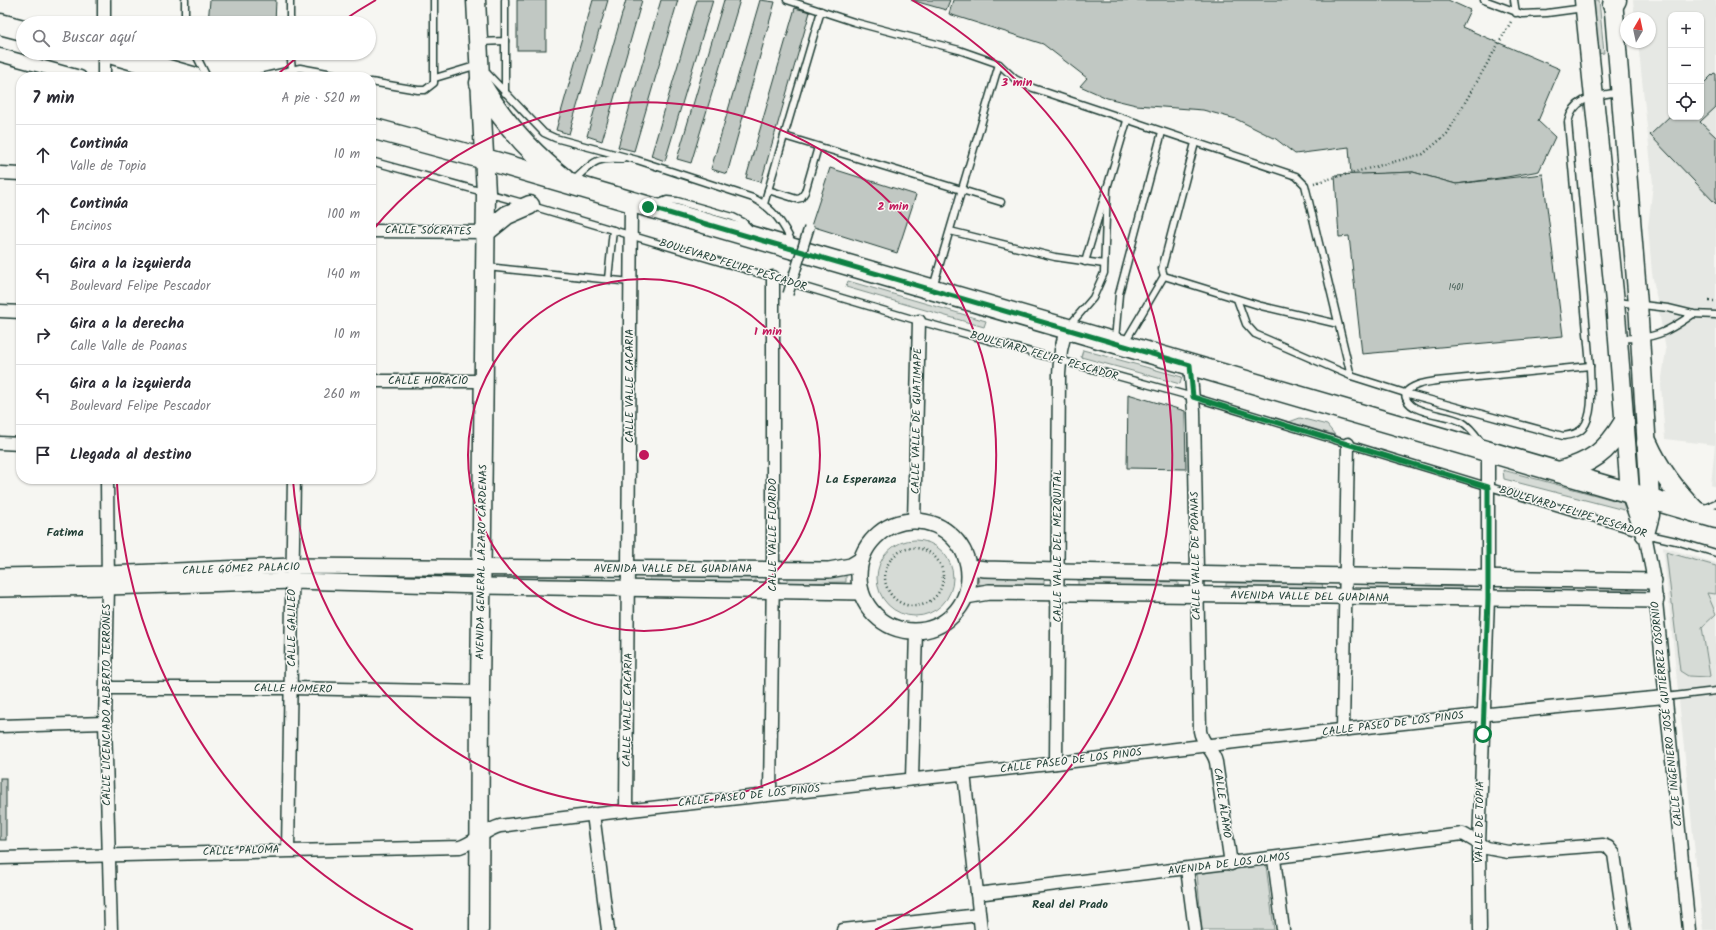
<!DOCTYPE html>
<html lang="es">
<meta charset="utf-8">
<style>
:root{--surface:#fff;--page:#f2f2f3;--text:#2b2b33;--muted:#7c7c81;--line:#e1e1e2}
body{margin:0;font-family:Kalam,sans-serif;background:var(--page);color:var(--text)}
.controls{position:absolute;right:12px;top:12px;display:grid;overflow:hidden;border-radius:8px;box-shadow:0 1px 3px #0004}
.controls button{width:36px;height:36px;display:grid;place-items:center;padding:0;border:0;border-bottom:1px solid var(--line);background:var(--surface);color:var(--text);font:20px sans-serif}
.compass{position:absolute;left:1620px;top:12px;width:36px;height:36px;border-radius:50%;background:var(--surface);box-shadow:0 1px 3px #0004;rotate:9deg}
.stop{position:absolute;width:12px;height:12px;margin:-9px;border:3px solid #0b8043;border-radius:50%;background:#fff}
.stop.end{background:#0b8043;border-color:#fff;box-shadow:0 1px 4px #0008}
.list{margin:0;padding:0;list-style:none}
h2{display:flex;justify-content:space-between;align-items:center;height:52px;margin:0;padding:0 16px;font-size:17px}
h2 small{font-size:13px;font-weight:400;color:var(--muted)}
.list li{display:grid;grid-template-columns:26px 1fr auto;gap:12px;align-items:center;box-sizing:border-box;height:60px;padding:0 16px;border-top:1px solid var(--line)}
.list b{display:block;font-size:15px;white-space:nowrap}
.list p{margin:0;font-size:13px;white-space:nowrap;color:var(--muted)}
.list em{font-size:13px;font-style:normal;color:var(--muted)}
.icon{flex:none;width:22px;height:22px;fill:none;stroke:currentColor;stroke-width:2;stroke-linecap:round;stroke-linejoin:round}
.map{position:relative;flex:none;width:1716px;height:930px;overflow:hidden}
.search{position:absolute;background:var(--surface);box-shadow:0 1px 3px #0004;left:16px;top:16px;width:360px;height:44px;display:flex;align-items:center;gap:10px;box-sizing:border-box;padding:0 14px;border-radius:22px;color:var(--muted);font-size:15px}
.panel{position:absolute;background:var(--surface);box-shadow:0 1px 3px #0004;left:16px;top:72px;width:360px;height:412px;border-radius:16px}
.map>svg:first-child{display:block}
.built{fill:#e6e8e4;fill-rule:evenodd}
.green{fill:#d6dbd6;stroke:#7a8c85}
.building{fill:#c1c8c3;stroke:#1f3d34}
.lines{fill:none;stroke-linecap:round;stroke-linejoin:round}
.service-casing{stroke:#1f3d34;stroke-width:9}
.minor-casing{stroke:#1f3d34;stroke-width:15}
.tertiary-casing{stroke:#1f3d34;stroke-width:18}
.secondary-casing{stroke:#1f3d34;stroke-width:21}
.primary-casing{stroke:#1f3d34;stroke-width:23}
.path{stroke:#1f3d34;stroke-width:2.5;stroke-dasharray:1 3;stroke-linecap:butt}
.service{stroke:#f6f6f2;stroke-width:6}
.minor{stroke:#f6f6f2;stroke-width:12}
.tertiary{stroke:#f6f6f2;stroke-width:15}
.secondary{stroke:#f6f6f2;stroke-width:18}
.primary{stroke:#f6f6f2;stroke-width:20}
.pedestrian-bridge-casing{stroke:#1f3d34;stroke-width:12;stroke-linecap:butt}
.pedestrian-bridge{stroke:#f6f6f2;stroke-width:9}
.route{stroke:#0b8043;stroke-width:5}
.ring{fill:none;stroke:#c2185b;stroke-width:2}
.labels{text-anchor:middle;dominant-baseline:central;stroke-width:3;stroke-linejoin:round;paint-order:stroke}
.number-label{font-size:9px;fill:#486058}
.street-label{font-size:11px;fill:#1f3d34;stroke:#f6f6f2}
.neighbourhood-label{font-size:12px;font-weight:bold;fill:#1f3d34;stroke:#f6f6f2}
.centre{fill:#c2185b;stroke:#f6f6f2;stroke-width:2}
.ring-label{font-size:12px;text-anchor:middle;font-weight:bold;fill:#c2185b;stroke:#f6f6f2;stroke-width:3;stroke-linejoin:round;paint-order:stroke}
</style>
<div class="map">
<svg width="1716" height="930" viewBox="0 0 1716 930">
<rect width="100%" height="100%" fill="#f6f6f2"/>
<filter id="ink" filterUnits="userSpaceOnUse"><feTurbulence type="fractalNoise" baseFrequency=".025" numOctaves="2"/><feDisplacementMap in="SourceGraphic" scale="8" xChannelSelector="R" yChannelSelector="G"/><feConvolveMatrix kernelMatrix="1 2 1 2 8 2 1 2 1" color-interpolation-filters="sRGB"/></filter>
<g filter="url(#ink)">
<g class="built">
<path d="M1633,0H1716V487L1711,485L1715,445L1665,439L1661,385L1666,350L1652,273L1648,227L1653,184L1638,42H1650V18H1635ZM1671,15H1701V117H1671Z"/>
<polygon points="1663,547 1716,563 1716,930 1703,930"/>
</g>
<g class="green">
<polygon points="1592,0 1599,0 1604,53 1597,54"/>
<polygon points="848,281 986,321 984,327 846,287"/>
<polygon points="1083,350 1182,377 1180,384 1081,357"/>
<polygon points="1300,418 1327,425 1335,435 1289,422"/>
<polygon points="1503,470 1625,503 1624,510 1504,479"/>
<circle cx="915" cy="578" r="38"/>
<polygon points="1666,552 1716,566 1716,594 1707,593 1716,614 1702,627 1710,676 1708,677 1688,676 1680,671"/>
<polygon points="505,571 603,573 603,581 504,579"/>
<polygon points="846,574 846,582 787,583 787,575"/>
<rect x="650" y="575" width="105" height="9"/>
<polygon points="978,576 1044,578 1044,586 979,585"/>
<polygon points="1078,580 1178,582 1178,590 1078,588"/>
<polygon points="1226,583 1322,583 1323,589 1226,591"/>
<polygon points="1368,584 1466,587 1466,592 1368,591"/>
<polygon points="1508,585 1634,585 1634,591 1508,593"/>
<polygon points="1266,865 1274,930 1202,930 1197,873"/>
</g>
<g class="building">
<polygon points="210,0 276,0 275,23 208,23"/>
<rect x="517" y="0" width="29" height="50"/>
<polygon points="593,0 608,0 569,134 556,130"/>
<polygon points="626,0 642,0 602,141 587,136"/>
<polygon points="661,0 678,0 634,151 618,147"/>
<polygon points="697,0 713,0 665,161 651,156"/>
<polygon points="724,0 740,0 691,163 677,159"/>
<polygon points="760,0 775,2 727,174 711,169"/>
<polygon points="911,0 950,0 946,10"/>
<polygon points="953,0 1448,0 1470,10 1462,27 1560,69 1538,121 1555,137 1539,171 1507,177 1456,184 1413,172 1351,175 1349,147 1295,154 1276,139 1236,119 1203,110 1136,105 1107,98 1080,86 1087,78 1043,44 949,14"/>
<polygon points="795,8 810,12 761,182 746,178"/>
<polygon points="1714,73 1716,74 1716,107 1700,122 1716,137 1716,204 1650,135 1671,115 1671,117 1701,117 1701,86"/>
<polygon points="830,168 916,195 897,253 811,226"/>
<polygon points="1413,172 1456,184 1543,174 1563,336 1362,354 1349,236 1339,237 1335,175"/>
<polygon points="1128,394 1185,411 1186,469 1127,468"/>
<rect x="0" y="778" width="6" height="62"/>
</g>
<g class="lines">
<defs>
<g id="service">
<polyline points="787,0 854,22 959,50 999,64 1015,79 1033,88 1296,176 1305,185 1351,376"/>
<polyline points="1484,0 1522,14 1547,13 1584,8"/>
<polyline points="1514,0 1516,13"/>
<polyline points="185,23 185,0"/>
<polyline points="290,23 290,0"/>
<polyline points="505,41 505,93"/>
<polyline points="480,42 505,41 505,0"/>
<polyline points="195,53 207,77"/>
<polyline points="290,53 292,69"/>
<polyline points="159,63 170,53"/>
<path d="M484,70L544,133L555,138L637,160L753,198C773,208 784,224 793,245"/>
<polyline points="261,77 300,68 349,77"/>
<polyline points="435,78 478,65"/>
<polyline points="371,82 418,90 425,90 434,83 434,0"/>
<polyline points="784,136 1001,202"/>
<polyline points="1195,143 1162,269 1164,276 1261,306 1338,324"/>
<polyline points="371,161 523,203"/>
<path d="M573,181C593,163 594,157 622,159"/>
<polyline points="768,190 797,199 801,198 805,192 818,147"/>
<polyline points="657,204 667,200 677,201 733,217 743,222 751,230"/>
<polyline points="764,204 821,11"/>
<polyline points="532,206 919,321 1193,397 1645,534 1676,541 1716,553"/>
<polyline points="950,231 1055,257 1104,264"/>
<polyline points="1085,262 1127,121"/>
<polyline points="487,267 631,282"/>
<polyline points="608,279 613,230"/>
<polyline points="933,287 999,64"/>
<path d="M1237,299L1246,324L1255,334L1351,376L1405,393C1413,384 1425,383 1436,381L1590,366"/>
<polyline points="1617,302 1668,308 1693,314 1716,315"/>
<polyline points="1069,326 1093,298 1104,273 1107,188"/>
<path d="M1620,338C1653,340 1666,333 1693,314"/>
<polyline points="1115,340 1119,294 1162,132"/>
<polyline points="1125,342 1164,276"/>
<path d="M1483,445C1477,437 1471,427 1462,422C1446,413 1405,415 1405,393L1563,436C1570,435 1578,434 1583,428C1595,413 1590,384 1590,366L1568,122C1574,96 1597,96 1619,92"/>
<polyline points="1703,509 1716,503"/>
<polyline points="1665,697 1716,691"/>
</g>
<g id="minor">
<polyline points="104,23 104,0"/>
<polyline points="104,53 104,77"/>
<polyline points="0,55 80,77"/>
<polyline points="0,173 21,174"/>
<polyline points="371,231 486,232"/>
<polyline points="0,311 21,312"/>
<path d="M1190,365L1194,411L1200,731C1202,744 1213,749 1216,762L1231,864"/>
<polyline points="371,381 484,381"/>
<polyline points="0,443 21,444"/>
<polyline points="107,479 108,587 105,723 111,930"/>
<polyline points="914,521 919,321"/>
<polyline points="1645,534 1654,581 1689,930"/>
<polyline points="107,688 292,688 480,692"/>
<polyline points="0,726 105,723"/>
<polyline points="1343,730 1348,444"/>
<polyline points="1056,763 1059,374 1061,350 1066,329"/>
<polyline points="964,773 981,930"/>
<polyline points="912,779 916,631"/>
<polyline points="770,794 773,570 773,277"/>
<polyline points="626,809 631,202"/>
<polyline points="593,814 608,930"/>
<polyline points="288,850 294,479"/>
<path d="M0,858L460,847C475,842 485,830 500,826C686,802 871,785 1057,763C1259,739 1462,715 1665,697"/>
<polyline points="1274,859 1283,930"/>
<polyline points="1187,869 1195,930"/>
<polyline points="977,894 1463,834 1487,848 1508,852 1603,845 1608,847 1614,854 1625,930"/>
<polyline points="843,930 979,915"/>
<polyline points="1480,930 1479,844 1488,599 1488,452"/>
</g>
<g id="tertiary">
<circle cx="914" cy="576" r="55"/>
<polyline points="969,567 985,569 1058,571 1654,581"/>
<polyline points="0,576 108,574 292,566 829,570 851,566 861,560"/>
<polyline points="0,589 108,587 292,581 483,586 861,592"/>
<polyline points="966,596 989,592 1656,600"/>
</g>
<g id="secondary">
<polyline points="476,0 486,193 480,692 479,930"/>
<polyline points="1584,0 1615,302 1630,492 1645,534"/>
<polyline points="1613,0 1638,304 1650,498 1650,515 1645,534"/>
<polyline points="486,232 507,215 530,205"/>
</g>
<g id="primary">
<polyline points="1613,5 1616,0"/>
<polyline points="0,24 23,30"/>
<polyline points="109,53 193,77"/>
<path d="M480,83C502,121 530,152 564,179"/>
<polyline points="371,128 485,159 1716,518"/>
<path d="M1647,443C1659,470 1675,491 1696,512"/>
<path d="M1559,472C1592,462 1606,453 1624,423"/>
</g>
</defs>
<use href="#service" class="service-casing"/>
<use href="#minor" class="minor-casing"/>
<use href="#tertiary" class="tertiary-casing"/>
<use href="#secondary" class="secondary-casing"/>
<use href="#primary" class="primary-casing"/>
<g class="path">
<polyline points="1314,183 1423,154 1447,134 1512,20"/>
<polyline points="1709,301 1716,301"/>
<circle cx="914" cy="577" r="29"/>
</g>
<use href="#service" class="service"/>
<use href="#minor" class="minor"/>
<use href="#tertiary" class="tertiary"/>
<use href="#secondary" class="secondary"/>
<use href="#primary" class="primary"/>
<defs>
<polyline id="pedestrian-bridge" points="788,294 809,228"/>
</defs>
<use href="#pedestrian-bridge" class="pedestrian-bridge-casing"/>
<use href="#pedestrian-bridge" class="pedestrian-bridge"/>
</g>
</g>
<g class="lines" filter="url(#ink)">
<polyline class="route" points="648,207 1190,365 1193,397 1488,487 1488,599 1483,734"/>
</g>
<g class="ring">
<circle cx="644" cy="455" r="176"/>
<path d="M372 231A352 352 0 1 1 293 480"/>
<path d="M413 930A528 528 0 0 1 117 483M277 75A528 528 0 0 1 301 54M341 22A528 528 0 0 1 376 0M912 0A528 528 0 0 1 875 930"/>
</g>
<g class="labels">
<g class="number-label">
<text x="1456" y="287">1401</text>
</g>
<g class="street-label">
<text transform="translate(428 231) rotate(1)">CALLE SÓCRATES</text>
<text transform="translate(733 265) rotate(17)">BOULEVARD FELIPE PESCADOR</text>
<text transform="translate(1044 356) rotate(16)">BOULEVARD FELIPE PESCADOR</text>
<text x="428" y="381">CALLE HORACIO</text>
<text transform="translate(630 386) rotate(-90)">CALLE VALLE CACARIA</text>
<text transform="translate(917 421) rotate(-89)">CALLE VALLE DE GUATIMAPE</text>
<text transform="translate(1573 512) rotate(17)">BOULEVARD FELIPE PESCADOR</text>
<text transform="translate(773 535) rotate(-90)">CALLE VALLE FLORIDO</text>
<text transform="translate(1058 546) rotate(-90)">CALLE VALLE DEL MEZQUITAL</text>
<text transform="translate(1196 556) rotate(-91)">CALLE VALLE DE POANAS</text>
<text transform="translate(482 562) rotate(-89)">AVENIDA GENERAL LÁZARO CÁRDENAS</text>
<text transform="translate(241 569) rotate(-2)">CALLE GÓMEZ PALACIO</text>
<text x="673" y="569">AVENIDA VALLE DEL GUADIANA</text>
<text transform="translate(1310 597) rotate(1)">AVENIDA VALLE DEL GUADIANA</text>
<text transform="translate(292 628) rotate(-90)">CALLE GALILEO</text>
<text transform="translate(293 689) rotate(1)">CALLE HOMERO</text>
<text transform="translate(107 705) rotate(-90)">CALLE LICENCIADO ALBERTO TERRONES</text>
<text transform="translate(628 710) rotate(-89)">CALLE VALLE CACARIA</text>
<text transform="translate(1667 714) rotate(-96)">CALLE INGENIERO JOSÉ GUTIÉRREZ OSORNIO</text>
<text transform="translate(1393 724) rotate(-7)">CALLE PASEO DE LOS PINOS</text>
<text transform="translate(1071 761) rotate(-7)">CALLE PASEO DE LOS PINOS</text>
<text transform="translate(749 796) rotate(-6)">CALLE PASEO DE LOS PINOS</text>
<text transform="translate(1222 803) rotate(82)">CALLE ÁLAMO</text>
<text transform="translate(1480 822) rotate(-89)">VALLE DE TOPIA</text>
<text transform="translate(241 851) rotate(-2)">CALLE PALOMA</text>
<text transform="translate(1229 864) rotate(-7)">AVENIDA DE LOS OLMOS</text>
</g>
<g class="neighbourhood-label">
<text x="861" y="479">La Esperanza</text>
<text x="65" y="532">Fatima</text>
<text x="1070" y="904">Real del Prado</text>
</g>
</g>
<circle cx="644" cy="455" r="6" class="centre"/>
<g class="ring-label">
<text x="1017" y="86">3 min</text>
<text x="893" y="210">2 min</text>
<text x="768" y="335">1 min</text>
</g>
</svg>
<div class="controls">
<button>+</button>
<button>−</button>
<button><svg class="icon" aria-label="locate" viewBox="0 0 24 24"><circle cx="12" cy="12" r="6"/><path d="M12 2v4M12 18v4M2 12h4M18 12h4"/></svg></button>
</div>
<svg class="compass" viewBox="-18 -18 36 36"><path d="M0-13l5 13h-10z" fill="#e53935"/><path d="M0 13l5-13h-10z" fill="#7c7c81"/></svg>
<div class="stop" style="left:1483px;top:734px"></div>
<div class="stop end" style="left:648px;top:207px"></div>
<div class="search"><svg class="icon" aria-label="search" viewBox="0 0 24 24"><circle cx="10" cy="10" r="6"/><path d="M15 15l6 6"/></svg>Buscar aquí</div>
<section class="panel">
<h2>7 min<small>A pie · 520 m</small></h2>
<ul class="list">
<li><svg class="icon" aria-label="ahead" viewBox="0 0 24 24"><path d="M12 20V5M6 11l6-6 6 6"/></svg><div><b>Continúa</b><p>Valle de Topia</p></div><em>10 m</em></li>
<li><svg class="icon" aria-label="ahead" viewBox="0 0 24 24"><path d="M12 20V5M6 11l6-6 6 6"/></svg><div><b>Continúa</b><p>Encinos</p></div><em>100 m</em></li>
<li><svg class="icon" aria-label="left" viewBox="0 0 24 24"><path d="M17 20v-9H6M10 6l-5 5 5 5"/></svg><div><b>Gira a la izquierda</b><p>Boulevard Felipe Pescador</p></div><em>140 m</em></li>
<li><svg class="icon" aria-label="right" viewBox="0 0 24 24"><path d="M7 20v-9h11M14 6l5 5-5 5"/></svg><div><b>Gira a la derecha</b><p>Calle Valle de Poanas</p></div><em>10 m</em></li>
<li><svg class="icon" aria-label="left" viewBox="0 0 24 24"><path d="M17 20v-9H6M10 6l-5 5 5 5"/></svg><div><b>Gira a la izquierda</b><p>Boulevard Felipe Pescador</p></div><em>260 m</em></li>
<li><svg class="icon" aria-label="arrive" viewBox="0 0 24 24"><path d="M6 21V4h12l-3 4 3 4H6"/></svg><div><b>Llegada al destino</b></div></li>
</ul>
</section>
</div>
